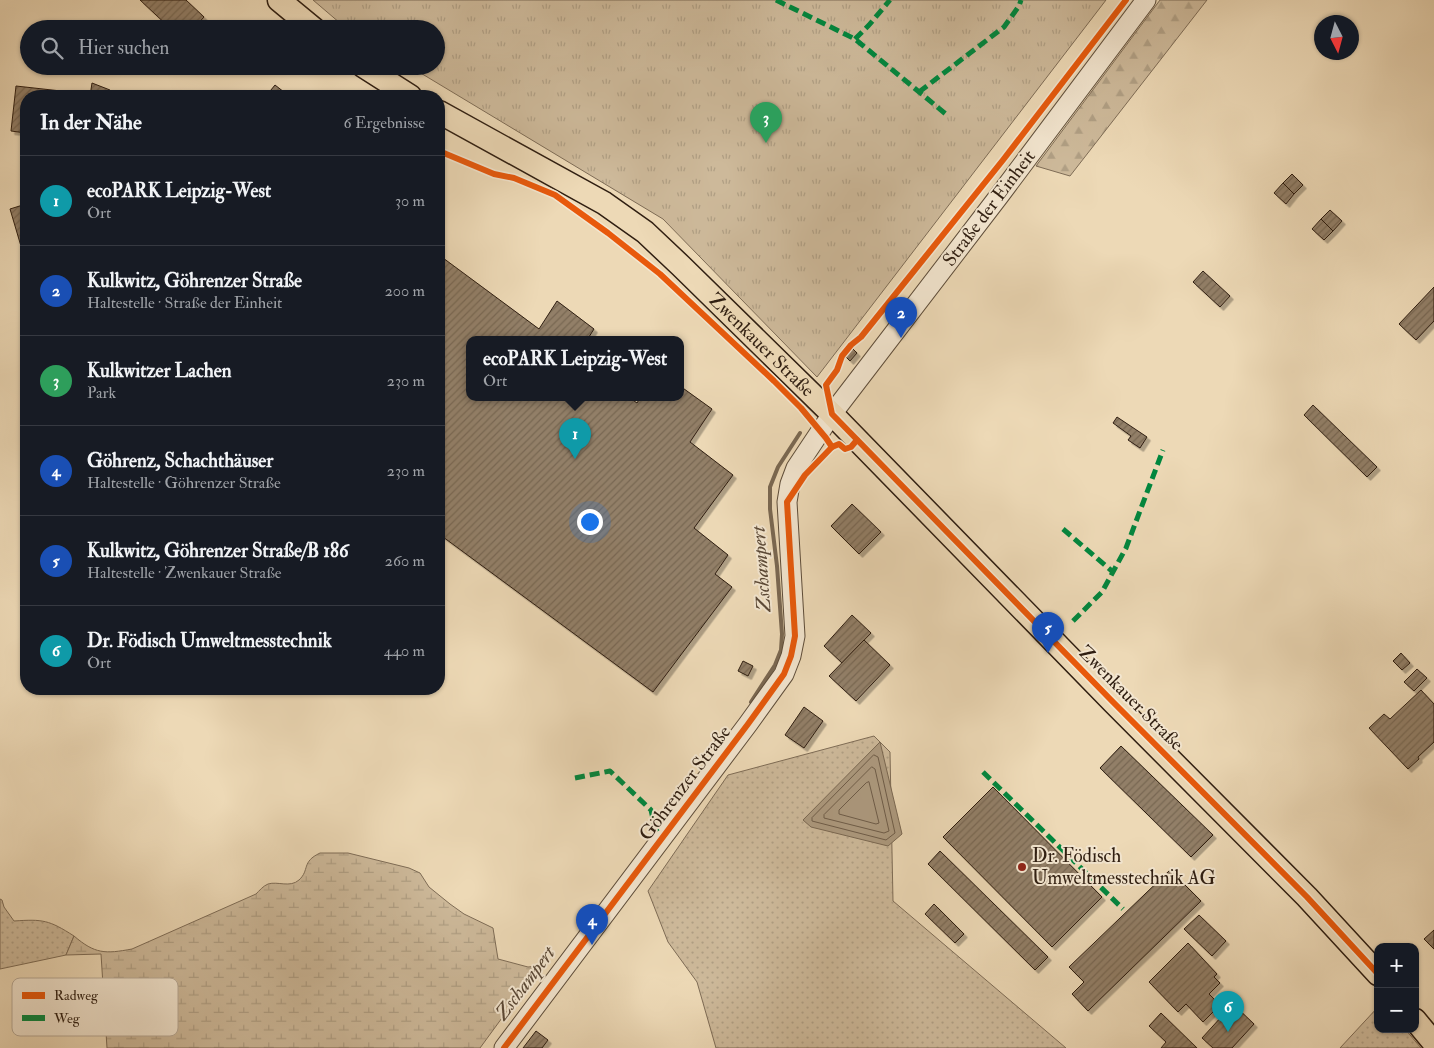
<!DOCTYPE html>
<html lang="de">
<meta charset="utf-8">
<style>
:root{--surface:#171b24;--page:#242831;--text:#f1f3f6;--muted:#9ea1a6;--line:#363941;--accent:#1a73e8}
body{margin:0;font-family:"IM FELL Double Pica",serif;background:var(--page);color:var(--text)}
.controls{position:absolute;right:15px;bottom:15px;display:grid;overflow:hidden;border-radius:10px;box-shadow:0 1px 4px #0004}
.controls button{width:45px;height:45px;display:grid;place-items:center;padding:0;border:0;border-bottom:1px solid var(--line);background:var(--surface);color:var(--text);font:25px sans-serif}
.compass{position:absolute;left:1314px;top:15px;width:45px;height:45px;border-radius:50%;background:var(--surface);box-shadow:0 1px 4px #0004;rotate:174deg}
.you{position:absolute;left:589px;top:521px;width:18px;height:18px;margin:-12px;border:4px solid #fff;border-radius:50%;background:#1a73e8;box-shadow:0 0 0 8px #1a73e833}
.badge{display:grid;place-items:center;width:32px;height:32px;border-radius:50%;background:var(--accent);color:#fff;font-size:16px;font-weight:700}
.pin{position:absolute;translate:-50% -41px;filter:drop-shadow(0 1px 2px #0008)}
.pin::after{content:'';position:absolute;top:26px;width:18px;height:15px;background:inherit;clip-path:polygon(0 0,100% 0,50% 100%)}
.popup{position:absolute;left:466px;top:336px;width:218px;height:65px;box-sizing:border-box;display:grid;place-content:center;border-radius:10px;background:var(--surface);filter:drop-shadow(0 1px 4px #0005);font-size:16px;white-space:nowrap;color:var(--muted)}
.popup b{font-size:19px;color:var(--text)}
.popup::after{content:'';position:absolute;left:50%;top:100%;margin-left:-10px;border:10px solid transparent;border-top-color:var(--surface)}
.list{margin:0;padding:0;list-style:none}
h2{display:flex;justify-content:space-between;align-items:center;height:65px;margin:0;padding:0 20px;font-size:21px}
h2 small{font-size:16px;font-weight:400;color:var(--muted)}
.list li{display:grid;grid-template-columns:32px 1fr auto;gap:15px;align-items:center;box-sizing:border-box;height:90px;padding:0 20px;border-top:1px solid var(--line)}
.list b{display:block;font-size:19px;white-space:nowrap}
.list p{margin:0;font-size:16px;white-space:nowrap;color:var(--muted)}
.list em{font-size:16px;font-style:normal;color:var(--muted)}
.icon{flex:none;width:28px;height:28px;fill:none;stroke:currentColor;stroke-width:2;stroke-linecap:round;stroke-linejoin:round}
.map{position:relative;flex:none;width:1434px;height:1048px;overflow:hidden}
.search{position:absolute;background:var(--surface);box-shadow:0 1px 4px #0004;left:20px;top:20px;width:425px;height:55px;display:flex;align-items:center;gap:12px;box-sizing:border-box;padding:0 18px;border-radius:28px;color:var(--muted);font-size:19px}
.panel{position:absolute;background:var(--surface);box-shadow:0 1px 4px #0004;left:20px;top:90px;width:425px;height:605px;border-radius:20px}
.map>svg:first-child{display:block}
.grass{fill:url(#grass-dots);stroke:#7e6c56}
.forest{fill:url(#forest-firs);stroke:#7e6c56}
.wetland{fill:url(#wetland-marsh);stroke:#7e6c56}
.park{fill:url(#park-tufts);stroke:#7e6c56}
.water{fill:#ac997e;stroke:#7a6852}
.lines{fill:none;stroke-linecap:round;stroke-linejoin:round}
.shore{stroke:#6e5c48;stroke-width:1}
.stream{stroke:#7a6852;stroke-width:4}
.building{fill:url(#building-hatch);stroke:#2f1e11;filter:url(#shadow)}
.tertiary-casing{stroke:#5e4d3a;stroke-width:21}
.primary-casing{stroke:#2f1e11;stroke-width:25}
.tertiary{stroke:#f3e6d0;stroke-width:19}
.primary{stroke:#edd9b6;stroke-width:22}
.quiet{stroke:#00873e;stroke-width:5;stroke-dasharray:10 5;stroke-linecap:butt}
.cycleway-casing{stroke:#f3e6d0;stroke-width:9}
.cycleway{stroke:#e8590c;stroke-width:6}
.poi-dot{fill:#8f2418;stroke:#f3e6d0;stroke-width:2}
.labels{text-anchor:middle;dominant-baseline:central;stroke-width:4;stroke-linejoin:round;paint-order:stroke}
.street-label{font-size:19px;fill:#2f1e11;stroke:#f3e6d0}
.poi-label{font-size:19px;fill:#2f1e11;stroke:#f3e6d0;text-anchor:start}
.water-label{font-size:20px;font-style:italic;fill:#5b4937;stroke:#f3e6d0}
.key{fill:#f3e6d0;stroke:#b8aa97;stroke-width:1}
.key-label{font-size:14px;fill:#2f1e11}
</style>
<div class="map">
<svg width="1434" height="1048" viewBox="0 0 1434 1048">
<defs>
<pattern id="grass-dots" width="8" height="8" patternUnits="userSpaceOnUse" patternTransform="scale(1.25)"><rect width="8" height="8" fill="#cdb99a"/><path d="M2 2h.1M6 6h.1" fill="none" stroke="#b09f84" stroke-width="1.8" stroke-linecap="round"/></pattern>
<pattern id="forest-firs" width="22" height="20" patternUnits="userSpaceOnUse" patternTransform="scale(1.25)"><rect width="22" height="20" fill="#cdb99a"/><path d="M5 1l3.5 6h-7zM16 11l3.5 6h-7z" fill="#b09f84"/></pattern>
<pattern id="wetland-marsh" width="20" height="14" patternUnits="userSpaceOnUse" patternTransform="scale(1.25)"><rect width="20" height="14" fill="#cdb99a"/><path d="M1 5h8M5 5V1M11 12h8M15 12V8" fill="none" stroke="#b09f84"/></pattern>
<pattern id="park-tufts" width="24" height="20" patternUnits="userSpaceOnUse" patternTransform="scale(1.25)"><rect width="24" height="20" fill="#cdb99a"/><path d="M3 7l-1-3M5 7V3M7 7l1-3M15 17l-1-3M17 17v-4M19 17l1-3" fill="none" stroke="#b09f84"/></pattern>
<pattern id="building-hatch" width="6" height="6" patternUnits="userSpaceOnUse" patternTransform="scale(1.25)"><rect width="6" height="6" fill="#927f67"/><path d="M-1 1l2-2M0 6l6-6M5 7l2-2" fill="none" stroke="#786753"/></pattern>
<filter id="shadow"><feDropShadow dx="3.5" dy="3.5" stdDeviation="0" flood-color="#0004"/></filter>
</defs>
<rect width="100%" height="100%" fill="#edd9b6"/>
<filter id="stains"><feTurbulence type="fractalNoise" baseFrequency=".004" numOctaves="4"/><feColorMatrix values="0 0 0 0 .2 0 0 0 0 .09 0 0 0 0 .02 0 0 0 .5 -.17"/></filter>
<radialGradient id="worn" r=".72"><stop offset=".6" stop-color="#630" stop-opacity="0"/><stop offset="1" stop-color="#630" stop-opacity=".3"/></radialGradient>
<g class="grass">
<polygon points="874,736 890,752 893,901 1066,1048 716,1048 697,982 668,942 648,891 728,775"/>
<path d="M0,899L2,900L4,907L14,921C43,919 49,920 74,936L66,955L0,969Z"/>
<polygon points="1378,1007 1378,1029 1405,1029 1421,1048 1340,1048"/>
</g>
<polygon class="forest" points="1160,0 1207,0 1070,176 1036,166"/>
<path class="wetland" d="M320,853H348L409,868L420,873L429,887L450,904L464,914L493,928L498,959L528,967L540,966L480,1048H107L101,954L66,955L74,936C95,954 105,954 132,949L256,894C259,891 263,886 268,884C278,881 290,888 299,880C310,870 301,862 320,853Z"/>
<polygon class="park" points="313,0 1106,0 817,377 663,219 409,66 436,66 436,29 347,29"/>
<polygon class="water" points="880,742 902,834 888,846 811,827 803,820"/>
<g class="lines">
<g class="shore">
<polygon points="874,755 878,757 895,833 886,840 812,821 812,818"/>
<polygon points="872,767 875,769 889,831 884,833 824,818 824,815"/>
<polygon points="869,782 879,823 876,824 839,814 839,810 866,783"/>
</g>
<polyline class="stream" points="751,702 775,665 781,650 782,634 777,566 770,509 770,487 778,467 800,433"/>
</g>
<g class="building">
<polygon points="140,0 186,0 204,17 193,29 171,29"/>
<polygon points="92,83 110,90 109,96 90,96"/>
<polygon points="275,85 289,96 266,96"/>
<polygon points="16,86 70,92 69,96 26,96 26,133 11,131"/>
<polygon points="1292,174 1303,185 1294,194 1283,183"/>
<polygon points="1283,183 1294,194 1286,204 1274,193"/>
<polygon points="26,204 26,252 23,253 10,209"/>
<polygon points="1330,210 1342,221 1333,231 1321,219"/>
<polygon points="1321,219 1333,231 1324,240 1312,229"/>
<polygon points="439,255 539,329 557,301 594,329 587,340 470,340 470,398 630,398 637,403 640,398 680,398 680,386 712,409 690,442 733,475 694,528 728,555 715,574 732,587 653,692 439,534"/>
<polygon points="1203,271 1230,296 1220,307 1193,282"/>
<polygon points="1434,287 1434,321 1416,340 1399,324"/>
<polygon points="852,348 857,353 850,361 845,356"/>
<polygon points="1313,405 1377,467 1367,477 1304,415"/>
<polygon points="1117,417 1147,437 1140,448 1128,440 1131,436 1113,423"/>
<polygon points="852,504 881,532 859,554 831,526"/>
<polygon points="852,615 871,633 842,663 824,646"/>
<polygon points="864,640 890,665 856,701 829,676"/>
<polygon points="1401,653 1410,663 1402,670 1393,661"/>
<polygon points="743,661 753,666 748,676 738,671"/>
<polygon points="1417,669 1427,678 1414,691 1404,682"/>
<polygon points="1421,690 1434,704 1434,742 1418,757 1419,759 1408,769 1369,728 1384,714 1390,719"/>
<polygon points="804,707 823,721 804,748 785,735"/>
<polygon points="1121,746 1213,835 1191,857 1100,768"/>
<polygon points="993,787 1102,897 1052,947 943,837"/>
<polygon points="940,851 1048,957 1035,970 928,864"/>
<polygon points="1170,870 1201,901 1088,1011 1072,994 1084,982 1069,967"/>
<polygon points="934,904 964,934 955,943 925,914"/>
<polygon points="1199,915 1226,941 1212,956 1184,929"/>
<polygon points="1434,930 1434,949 1424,939"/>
<polygon points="1188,943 1217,974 1214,977 1220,983 1209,994 1220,1005 1203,1022 1186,1004 1178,1012 1149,982"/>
<polygon points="1233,1004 1254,1024 1232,1048 1213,1048 1202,1038"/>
<polygon points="1161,1013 1197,1048 1161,1048 1166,1042 1149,1026"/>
<polygon points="536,1031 548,1040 542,1048 523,1048"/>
</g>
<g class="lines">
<defs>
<polyline id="tertiary" points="504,1048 748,724 784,674 791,656 795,636 787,502 790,484 796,468 832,414 999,196 1146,0"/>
<g id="primary">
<polyline points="279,0 314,29"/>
<polyline points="363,66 410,96"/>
<path id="s1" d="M439,112L604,203L645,232L681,266L832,414L1113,702L1307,897L1378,974"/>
<polyline points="1415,1020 1434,1043"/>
</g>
</defs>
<use href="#tertiary" class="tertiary-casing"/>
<use href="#primary" class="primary-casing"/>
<use href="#tertiary" class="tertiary"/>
<use href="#primary" class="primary"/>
<g class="quiet">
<polyline points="776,0 855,39 947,115"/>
<polyline points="855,39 869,25 890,0"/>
<polyline points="919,92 1004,27 1019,6 1021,0"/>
<polyline points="1063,529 1113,572"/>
<polyline points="1073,621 1102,592 1126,548 1163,450"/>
<polyline points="983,772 1123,909"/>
<polyline points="575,778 610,771 651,810 655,828 662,839"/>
</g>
<defs>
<g id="cycleway">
<polyline points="1126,0 1003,160 861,337 851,345 842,356 837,370 826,385 832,414 1113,702 1307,897 1378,974"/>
<polyline points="439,151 494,174 514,178 555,195 608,233 660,274 774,381 801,408 826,438 832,447"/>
<polyline points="504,1048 748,724 784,674 791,656 795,636 787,502 805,475 832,447 839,444 845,449 851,447 857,440"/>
</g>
</defs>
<use href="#cycleway" class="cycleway-casing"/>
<use href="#cycleway" class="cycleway"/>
</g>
<circle class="poi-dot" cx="1022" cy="867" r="5"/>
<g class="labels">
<g class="street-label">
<text transform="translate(989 208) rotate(-53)">Straße der Einheit</text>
<text stroke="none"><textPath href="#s1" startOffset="401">Zwenkauer Straße</textPath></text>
<text transform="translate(1131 698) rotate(45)">Zwenkauer Straße</text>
<text transform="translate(685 783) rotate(-53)">Göhrenzer Straße</text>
</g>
<g class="poi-label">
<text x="1032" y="856">Dr. Födisch<tspan x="1032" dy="22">Umweltmesstechnik AG</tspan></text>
</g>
<g class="water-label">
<text transform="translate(761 569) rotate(-94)">Zschampert</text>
<text transform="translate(525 983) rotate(-53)">Zschampert</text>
</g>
</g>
<rect x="12" y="978" width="166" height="58" rx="8" class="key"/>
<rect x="22" y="992" width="23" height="7" fill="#e8590c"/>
<rect x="22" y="1015" width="23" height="6" fill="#00873e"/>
<g class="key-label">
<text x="54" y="1000">Radweg</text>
<text x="54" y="1023">Weg</text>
</g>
<rect width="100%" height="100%" filter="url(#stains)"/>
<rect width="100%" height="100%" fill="url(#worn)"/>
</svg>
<div class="controls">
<button>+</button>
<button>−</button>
</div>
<svg class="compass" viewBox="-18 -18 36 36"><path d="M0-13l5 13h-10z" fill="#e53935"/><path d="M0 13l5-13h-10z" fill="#9ea1a6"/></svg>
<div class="you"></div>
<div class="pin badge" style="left:575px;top:459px;background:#0f9aa8">1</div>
<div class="popup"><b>ecoPARK Leipzig-West</b>Ort</div>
<div class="pin badge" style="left:901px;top:338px;background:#1a4fb4">2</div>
<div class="pin badge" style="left:766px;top:143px;background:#2e9e5b">3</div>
<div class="pin badge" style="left:592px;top:945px;background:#1a4fb4">4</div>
<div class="pin badge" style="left:1048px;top:653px;background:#1a4fb4">5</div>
<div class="pin badge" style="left:1228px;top:1032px;background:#0f9aa8">6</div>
<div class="search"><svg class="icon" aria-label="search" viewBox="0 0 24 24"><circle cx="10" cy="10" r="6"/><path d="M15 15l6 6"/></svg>Hier suchen</div>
<section class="panel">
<h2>In der Nähe<small>6 Ergebnisse</small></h2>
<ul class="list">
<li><span class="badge" style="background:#0f9aa8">1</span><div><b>ecoPARK Leipzig-West</b><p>Ort</p></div><em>30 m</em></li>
<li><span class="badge" style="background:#1a4fb4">2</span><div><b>Kulkwitz, Göhrenzer Straße</b><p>Haltestelle · Straße der Einheit</p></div><em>200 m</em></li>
<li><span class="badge" style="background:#2e9e5b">3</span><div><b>Kulkwitzer Lachen</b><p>Park</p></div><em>230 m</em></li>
<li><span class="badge" style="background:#1a4fb4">4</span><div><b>Göhrenz, Schachthäuser</b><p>Haltestelle · Göhrenzer Straße</p></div><em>230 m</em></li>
<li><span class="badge" style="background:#1a4fb4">5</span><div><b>Kulkwitz, Göhrenzer Straße/B 186</b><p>Haltestelle · Zwenkauer Straße</p></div><em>260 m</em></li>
<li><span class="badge" style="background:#0f9aa8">6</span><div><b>Dr. Födisch Umweltmesstechnik</b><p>Ort</p></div><em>440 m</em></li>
</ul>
</section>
</div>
